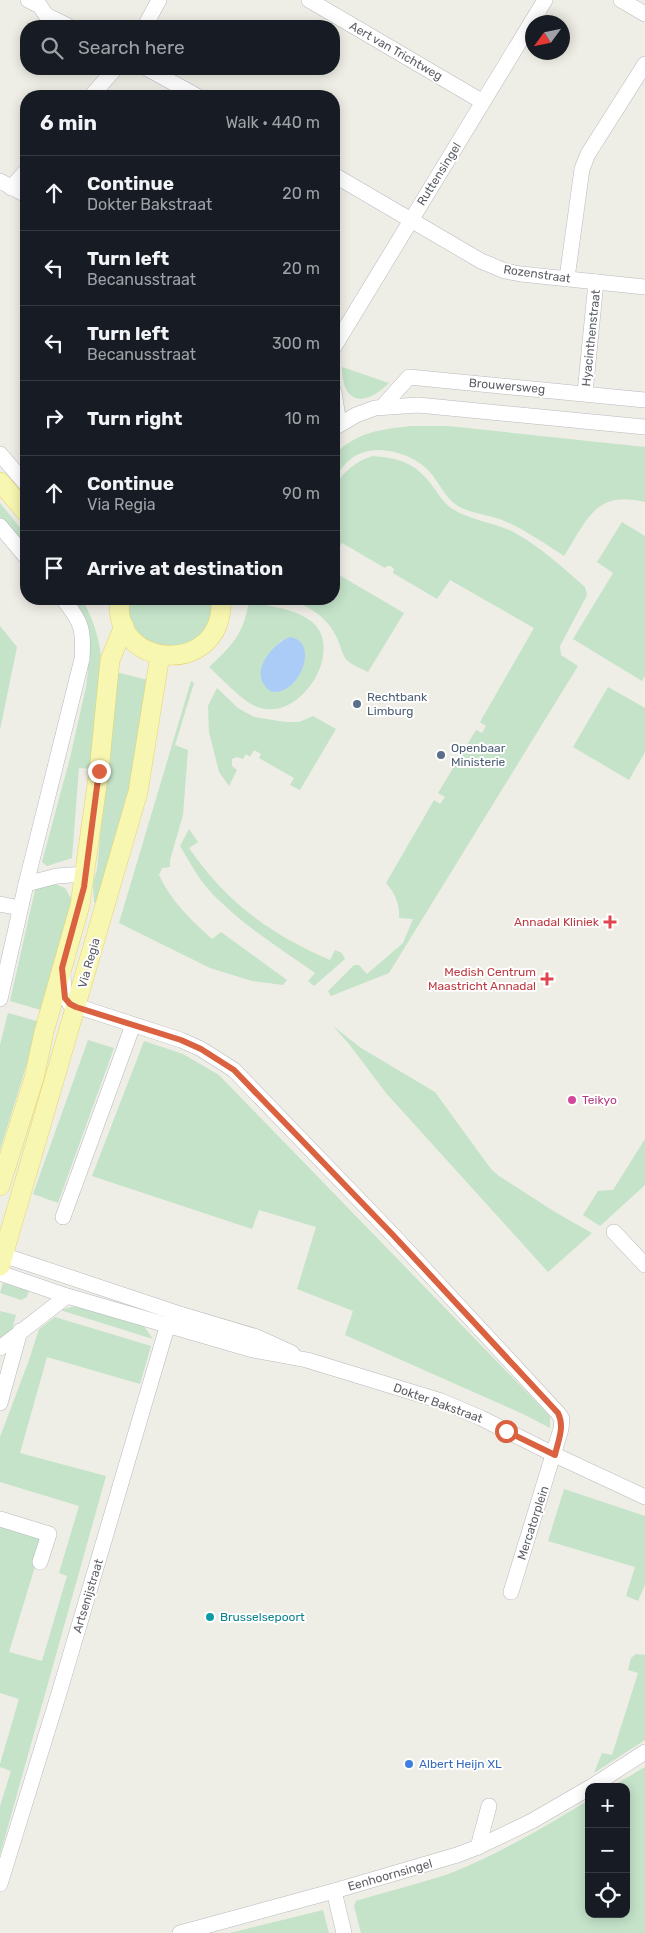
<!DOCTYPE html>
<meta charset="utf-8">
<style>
:root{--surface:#171b24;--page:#242831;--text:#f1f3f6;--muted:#9ea1a6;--line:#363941}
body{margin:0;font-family:Rubik,sans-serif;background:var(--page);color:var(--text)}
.controls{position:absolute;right:15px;bottom:15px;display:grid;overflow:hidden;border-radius:10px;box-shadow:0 2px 12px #0003}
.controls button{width:45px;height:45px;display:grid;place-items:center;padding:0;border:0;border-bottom:1px solid var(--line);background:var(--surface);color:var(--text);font:25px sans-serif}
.compass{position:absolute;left:525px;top:15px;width:45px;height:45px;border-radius:50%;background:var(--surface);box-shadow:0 2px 12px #0003;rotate:237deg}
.stop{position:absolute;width:15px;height:15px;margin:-11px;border:4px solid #da6240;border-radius:50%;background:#fff}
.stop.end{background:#da6240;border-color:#fff;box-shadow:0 1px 5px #0008}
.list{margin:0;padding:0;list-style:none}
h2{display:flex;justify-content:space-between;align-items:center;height:65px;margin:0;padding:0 20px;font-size:21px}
h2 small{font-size:16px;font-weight:400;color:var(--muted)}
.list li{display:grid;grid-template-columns:32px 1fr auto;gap:15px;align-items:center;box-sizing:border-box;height:75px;padding:0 20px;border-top:1px solid var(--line)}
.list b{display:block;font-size:19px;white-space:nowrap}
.list p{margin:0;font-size:16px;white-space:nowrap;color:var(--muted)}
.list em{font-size:16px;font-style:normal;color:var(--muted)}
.icon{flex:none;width:28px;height:28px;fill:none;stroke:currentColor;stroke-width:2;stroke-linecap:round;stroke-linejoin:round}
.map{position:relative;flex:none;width:645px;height:1933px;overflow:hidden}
.search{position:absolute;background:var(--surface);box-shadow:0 2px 12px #0003;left:20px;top:20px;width:320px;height:55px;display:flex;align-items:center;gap:12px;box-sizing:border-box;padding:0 18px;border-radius:20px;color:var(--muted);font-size:19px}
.panel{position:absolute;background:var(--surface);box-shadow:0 2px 12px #0003;left:20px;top:90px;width:320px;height:515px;border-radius:20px}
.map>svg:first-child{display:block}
.green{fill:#c4e3c9;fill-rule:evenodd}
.water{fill:#acccf8}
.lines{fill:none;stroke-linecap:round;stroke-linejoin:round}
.minor-casing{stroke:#b8b9be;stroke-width:16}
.major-casing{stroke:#e5d468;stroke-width:20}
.minor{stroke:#fff;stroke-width:15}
.major{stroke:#f8f7b1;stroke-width:19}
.route{stroke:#da6240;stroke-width:6}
.service-dot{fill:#5c6f8a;stroke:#fff;stroke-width:2}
.health-dot{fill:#e0444e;stroke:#fff;stroke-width:2}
.hotel-dot{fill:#d1479c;stroke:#fff;stroke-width:2}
.culture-dot{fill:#0f9aa8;stroke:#fff;stroke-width:2}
.shop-dot{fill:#3f7fe0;stroke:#fff;stroke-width:2}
.labels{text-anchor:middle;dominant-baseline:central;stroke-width:4;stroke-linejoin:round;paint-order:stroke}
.street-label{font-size:12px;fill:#5d5f65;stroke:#fff}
.service-label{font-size:12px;fill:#4e5e75;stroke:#fff;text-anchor:start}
.health-label{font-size:12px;fill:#be3a42;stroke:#fff;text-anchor:end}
.hotel-label{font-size:12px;fill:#b23c85;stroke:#fff;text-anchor:start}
.culture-label{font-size:12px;fill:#0d838f;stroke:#fff;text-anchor:start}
.shop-label{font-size:12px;fill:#366cbe;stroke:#fff;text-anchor:start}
</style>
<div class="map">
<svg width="645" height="1933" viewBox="0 0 645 1933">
<rect width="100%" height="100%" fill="#eeeee6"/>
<g class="green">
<path d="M342,367L389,383C365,407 342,405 342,367Z"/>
<path d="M412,426H448L645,447V502C595,490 587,520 564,556C544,543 524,529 502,520C487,514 472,514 458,506C445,498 439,482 429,471C413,454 381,444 359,454C349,458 341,469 334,477V455C356,432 382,429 412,426Z"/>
<path d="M373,456C401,458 417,464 434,488C439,495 444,503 451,508C470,521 495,522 515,533C541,547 563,568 585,587L587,595L560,646L561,655L578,666L389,973L331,996L328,991L354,965H359L367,974L403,943L413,919L399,918C400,904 395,893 386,883L434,800L440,804L445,797L438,793L476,730L482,733L486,726L480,722L534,628L450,580L437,599L393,573L394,569L391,566H387L385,568L342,543L334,556V485C345,472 355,461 373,456Z"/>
<polygon points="0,503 26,535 26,550 0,518"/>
<polygon points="622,522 645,536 645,676 642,681 573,639 613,573 597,562"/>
<path d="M334,572L404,613L368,672C362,669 349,664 345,658C341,651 340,643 336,636C325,614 306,604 283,599H334Z"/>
<path d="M67,599H82C92,617 99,636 101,657L91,769L79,768L72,858L47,866L42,862L70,758L86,687L88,671V659Z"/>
<path d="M127,599H212C211,606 211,615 209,622C195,654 144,655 130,622C128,615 128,606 127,599Z"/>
<path d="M249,602C268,606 292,608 308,619C350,645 299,729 253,705C242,700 220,677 209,667C221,656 234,644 241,629C245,621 247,611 249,602ZM282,640L289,687L276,692L269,654Z"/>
<polygon points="0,626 17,647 0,730"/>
<polygon points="116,672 148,680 134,778 99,903 94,902 93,884 97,869"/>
<path d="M191,681L194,683L175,745L188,750L183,815L170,860V867L162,868L159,875C171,901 191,920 212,939L221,932L287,980L283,985L252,981L210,968L119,923Z"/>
<polygon points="608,687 645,708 645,752 629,780 573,747"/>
<polygon points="217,688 238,708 254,717 285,722 299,722 313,716 336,729 300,790 290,785 294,778 259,758 261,754 254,750 250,757 246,754 243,759 237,757 232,759 232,766 237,770 229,786 219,772 209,732 208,706"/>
<path d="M189,829L198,842L189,848C227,903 270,934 330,960L335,950L342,953L345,959L314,986L308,981L315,973C278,947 239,923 208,889C197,876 189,861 180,846Z"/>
<polygon points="55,884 65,888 73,902 44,1011 10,1001 35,890 45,885"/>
<polygon points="8,1013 40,1022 0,1150 0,1045"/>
<polygon points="333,1026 361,1048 435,1092 491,1169 499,1176 555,1212 592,1233 548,1272 386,1093 349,1044"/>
<polygon points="88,1040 114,1048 58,1203 33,1194"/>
<polygon points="144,1041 183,1054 219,1075 546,1412 550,1417 550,1428 523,1414 345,1335 353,1311 297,1289 316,1227 259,1210 252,1229 92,1176"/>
<polygon points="645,1139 645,1185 600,1226 583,1215 598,1191 613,1190"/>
<polygon points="3,1283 29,1290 27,1297 21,1300 0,1293"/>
<polygon points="76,1306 143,1325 153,1339 60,1310"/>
<polygon points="0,1311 16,1315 11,1333 0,1342"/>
<polygon points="55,1317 151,1346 140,1384 47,1357 20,1453 106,1476 0,1855 0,1806 11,1771 0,1767 0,1764 19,1699 0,1693 0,1526 43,1540 9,1652 42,1661 67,1576 59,1573 79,1506 0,1482 0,1437 29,1360 39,1329"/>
<polygon points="564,1489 645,1516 645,1585 638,1601 626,1596 635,1567 548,1541"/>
<polygon points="636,1654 645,1655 645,1740 594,1773 602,1753 612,1755 638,1673 628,1670 631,1658"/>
<path d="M645,1767V1933H361L354,1906L356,1901C387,1891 420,1884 451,1873C499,1854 544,1827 589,1800V1914H626V1787H611Z"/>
<polygon points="323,1910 329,1933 230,1933"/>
</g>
<path class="water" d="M290,637C320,642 300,692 275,692C271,692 267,689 265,686C251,669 274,643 290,637Z"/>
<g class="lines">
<defs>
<g id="minor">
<polyline points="28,0 40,6 46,15 68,26"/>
<polyline points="309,0 483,102"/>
<polyline points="621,0 645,14"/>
<polyline points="145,26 159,0"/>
<polyline points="148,69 197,96"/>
<polyline points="91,96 115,69"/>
<polyline points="334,175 481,261 505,271 521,274 645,287"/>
<polyline points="0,181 26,195"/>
<polyline points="11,188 26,171"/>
<polyline points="567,278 582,169 588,154 645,64"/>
<polyline points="334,347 545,0"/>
<polyline points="334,392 339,424"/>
<polyline points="585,393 596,282"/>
<polyline points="382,407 409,377 645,400"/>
<polyline points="334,428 356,415 375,408 418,405 645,427"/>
<polyline points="0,454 26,484"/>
<polyline points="0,526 26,557"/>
<polyline points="26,884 57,876 85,874"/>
<polyline points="0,904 20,908"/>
<polyline points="63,975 64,995 70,1004 181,1040 201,1049 234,1070 393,1235 558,1413 562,1419 561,1429 511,1592"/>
<path d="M0,999L26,884L82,659C84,630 82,622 63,599"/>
<polyline points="63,1217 133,1025"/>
<polyline points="614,1232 645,1265"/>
<polyline points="0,1254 183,1315 257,1337 292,1353"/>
<polyline points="0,1273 67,1296 253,1350 307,1360 441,1401 481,1418 555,1455 645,1497"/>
<polyline points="0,1348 67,1296"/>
<polyline points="0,1403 20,1331"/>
<polyline points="0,1519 49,1534 40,1562"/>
<polyline points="591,1787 645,1752"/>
<polyline points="478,1847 489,1806"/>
<polyline points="0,1884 60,1690 165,1334 171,1319 183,1315"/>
<polyline points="334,1891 344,1933"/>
<polyline points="180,1933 334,1891 457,1855 478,1847 532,1821 589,1788"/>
</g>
<g id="major">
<polyline points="0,482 26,512"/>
<path d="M120,599C110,670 225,678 221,599"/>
<polyline points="0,1186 34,1078 44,1032 80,905 99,771 110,660 124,626"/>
<polyline points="0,1266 138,792 160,655"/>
</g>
</defs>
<use href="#minor" class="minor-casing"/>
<use href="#major" class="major-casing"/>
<use href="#minor" class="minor"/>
<use href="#major" class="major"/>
</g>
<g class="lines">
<path class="route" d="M99,771L84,887L62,968L65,998L70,1004L76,1007L181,1040L201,1049L234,1070L393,1235L558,1413C565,1427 558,1441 555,1455L506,1431"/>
</g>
<g class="service-dot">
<circle cx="357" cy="704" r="5"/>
<circle cx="441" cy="755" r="5"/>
</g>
<g class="health-dot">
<path d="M607.5 914.5h5v5h5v5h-5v5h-5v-5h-5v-5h5z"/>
<path d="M544.5 971.5h5v5h5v5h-5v5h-5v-5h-5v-5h5z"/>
</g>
<circle class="hotel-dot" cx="572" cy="1100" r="5"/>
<circle class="culture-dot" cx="210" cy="1617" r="5"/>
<circle class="shop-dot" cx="409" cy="1764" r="5"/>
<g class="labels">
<g class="street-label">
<text transform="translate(396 51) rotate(30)">Aert van Trichtweg</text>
<text transform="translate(439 174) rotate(-58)">Ruttensingel</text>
<text transform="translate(537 274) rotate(8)">Rozenstraat</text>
<text transform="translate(591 338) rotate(-84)">Hyacinthenstraat</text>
<text transform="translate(507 386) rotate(5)">Brouwersweg</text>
<text transform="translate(89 963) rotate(-74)">Via Regia</text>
<text transform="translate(438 1403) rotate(20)">Dokter Bakstraat</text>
<text transform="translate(533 1523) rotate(-72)">Mercatorplein</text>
<text transform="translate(88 1596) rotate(-73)">Artsenijstraat</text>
<text transform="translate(390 1875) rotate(-16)">Eenhoornsingel</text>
</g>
<g class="service-label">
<text x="367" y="697">Rechtbank<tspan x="367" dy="14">Limburg</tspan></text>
<text x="451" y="748">Openbaar<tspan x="451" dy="14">Ministerie</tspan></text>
</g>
<g class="health-label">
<text x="599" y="922">Annadal Kliniek</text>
<text x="536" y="972">Medish Centrum<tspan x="536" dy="14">Maastricht Annadal</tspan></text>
</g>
<g class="hotel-label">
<text x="582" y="1100">Teikyo</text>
</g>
<g class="culture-label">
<text x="220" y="1617">Brusselsepoort</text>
</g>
<g class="shop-label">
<text x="419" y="1764">Albert Heijn XL</text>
</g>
</g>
</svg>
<div class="controls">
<button>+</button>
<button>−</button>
<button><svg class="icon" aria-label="locate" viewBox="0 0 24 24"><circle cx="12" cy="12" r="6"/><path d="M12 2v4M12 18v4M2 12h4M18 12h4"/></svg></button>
</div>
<svg class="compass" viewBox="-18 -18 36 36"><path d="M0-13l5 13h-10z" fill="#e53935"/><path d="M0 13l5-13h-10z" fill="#9ea1a6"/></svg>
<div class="stop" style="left:506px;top:1431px"></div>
<div class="stop end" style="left:99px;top:771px"></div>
<div class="search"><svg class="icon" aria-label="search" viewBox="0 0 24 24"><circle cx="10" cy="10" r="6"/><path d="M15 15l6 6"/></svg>Search here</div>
<section class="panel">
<h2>6 min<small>Walk · 440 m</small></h2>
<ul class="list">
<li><svg class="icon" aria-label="ahead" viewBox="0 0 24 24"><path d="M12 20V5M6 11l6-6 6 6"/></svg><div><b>Continue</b><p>Dokter Bakstraat</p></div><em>20 m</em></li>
<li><svg class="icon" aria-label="left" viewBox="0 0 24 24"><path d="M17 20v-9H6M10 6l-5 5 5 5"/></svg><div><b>Turn left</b><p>Becanusstraat</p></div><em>20 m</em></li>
<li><svg class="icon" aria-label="left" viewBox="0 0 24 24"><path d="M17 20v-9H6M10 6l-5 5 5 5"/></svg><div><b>Turn left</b><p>Becanusstraat</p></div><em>300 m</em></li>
<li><svg class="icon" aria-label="right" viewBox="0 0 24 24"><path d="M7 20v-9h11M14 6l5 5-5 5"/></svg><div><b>Turn right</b></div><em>10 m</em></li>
<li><svg class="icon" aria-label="ahead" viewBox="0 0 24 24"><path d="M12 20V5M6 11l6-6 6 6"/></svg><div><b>Continue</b><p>Via Regia</p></div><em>90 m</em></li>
<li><svg class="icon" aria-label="arrive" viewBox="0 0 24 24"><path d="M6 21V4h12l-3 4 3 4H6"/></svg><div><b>Arrive at destination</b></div></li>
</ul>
</section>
</div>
